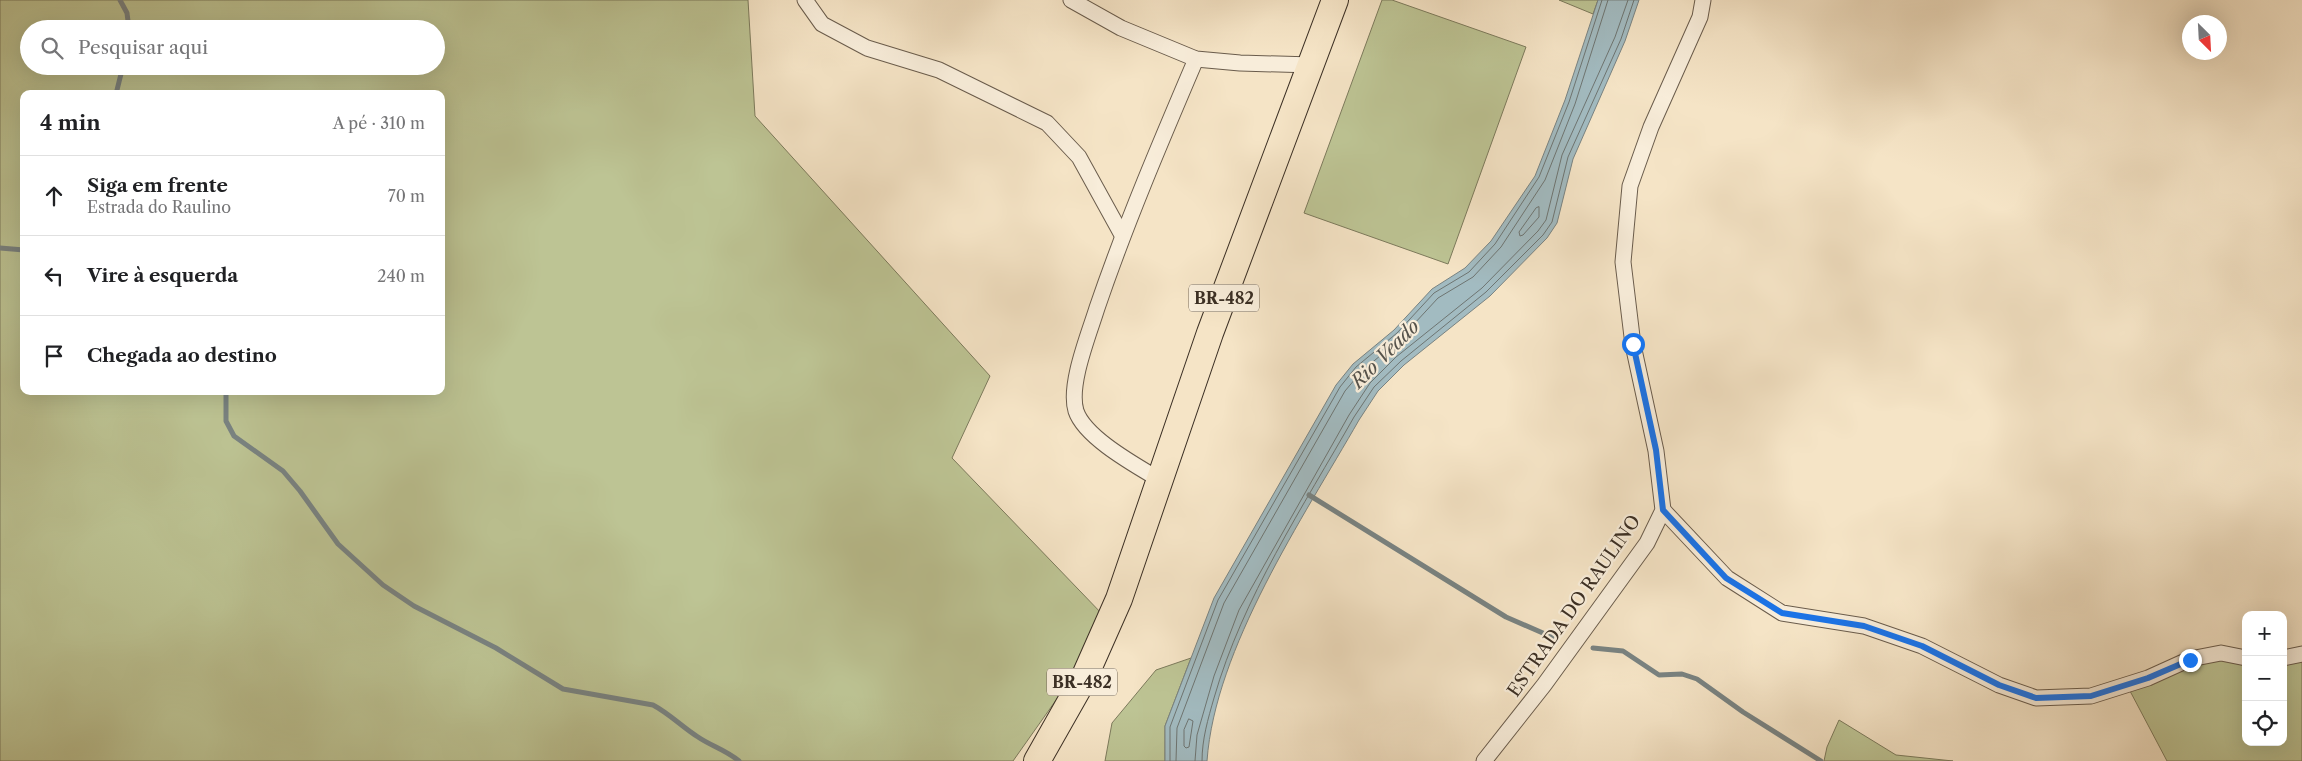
<!DOCTYPE html>
<html lang="pt">
<meta charset="utf-8">
<style>
:root{--surface:#fff;--page:#f6f6f6;--text:#202124;--muted:#757577;--line:#e0e0e0}
body{margin:0;font-family:"Libre Caslon Text",serif;background:var(--page);color:var(--text)}
.controls{position:absolute;right:15px;bottom:15px;display:grid;overflow:hidden;border-radius:10px;box-shadow:0 5px 20px #0002}
.controls button{width:45px;height:45px;display:grid;place-items:center;padding:0;border:0;border-bottom:1px solid var(--line);background:var(--surface);color:var(--text);font:25px sans-serif}
.compass{position:absolute;left:2182px;top:15px;width:45px;height:45px;border-radius:50%;background:var(--surface);box-shadow:0 5px 20px #0002;rotate:156deg}
.stop{position:absolute;width:15px;height:15px;margin:-11px;border:4px solid #1a73e8;border-radius:50%;background:#fff}
.stop.end{background:#1a73e8;border-color:#fff;box-shadow:0 1px 5px #0008}
.list{margin:0;padding:0;list-style:none}
h2{display:flex;justify-content:space-between;align-items:center;height:65px;margin:0;padding:0 20px;font-size:21px}
h2 small{font-size:16px;font-weight:400;color:var(--muted)}
.list li{display:grid;grid-template-columns:32px 1fr auto;gap:15px;align-items:center;box-sizing:border-box;height:80px;padding:0 20px;border-top:1px solid var(--line)}
.list b{display:block;font-size:19px;white-space:nowrap}
.list p{margin:0;font-size:16px;white-space:nowrap;color:var(--muted)}
.list em{font-size:16px;font-style:normal;color:var(--muted)}
.icon{flex:none;width:28px;height:28px;fill:none;stroke:currentColor;stroke-width:2;stroke-linecap:round;stroke-linejoin:round}
.map{position:relative;flex:none;width:2302px;height:761px;overflow:hidden}
.search{position:absolute;background:var(--surface);box-shadow:0 5px 20px #0002;left:20px;top:20px;width:425px;height:55px;display:flex;align-items:center;gap:12px;box-sizing:border-box;padding:0 18px;border-radius:28px;color:var(--muted);font-size:19px}
.panel{position:absolute;background:var(--surface);box-shadow:0 5px 20px #0002;left:20px;top:90px;width:425px;height:305px;border-radius:10px}
.map>svg:first-child{display:block}
.green{fill:#bdc494;stroke:#7c7a5c;fill-rule:evenodd}
.water{fill:#a2bbc1;stroke:#798382}
.lines{fill:none;stroke-linecap:round;stroke-linejoin:round}
.shore{stroke:#6e7572;stroke-width:1}
.stream{stroke:#798382;stroke-width:5}
.street-casing{stroke:#6a5c4c;stroke-width:17}
.highway-casing{stroke:#3b2f24;stroke-width:28}
.street{stroke:#f8edda;stroke-width:15}
.highway{stroke:#f5e4c6;stroke-width:26}
.route{stroke:#1a73e8;stroke-width:6}
.labels{text-anchor:middle;dominant-baseline:central;stroke-width:4.5;stroke-linejoin:round;paint-order:stroke}
.shield{fill:#f8edda;stroke:#74685b;stroke-width:1}
.shield-label{font-size:16px;font-weight:bold;fill:#3b2f24}
.street-label{font-size:18px;fill:#3b2f24;stroke:#f8edda}
.water-label{font-size:19px;font-style:italic;fill:#55524b;stroke:#f8edda}
</style>
<div class="map">
<svg width="2302" height="761" viewBox="0 0 2302 761">
<rect width="100%" height="100%" fill="#f5e4c6"/>
<filter id="stains"><feTurbulence type="fractalNoise" baseFrequency=".004" numOctaves="4"/><feColorMatrix values="0 0 0 0 .2 0 0 0 0 .09 0 0 0 0 .02 0 0 0 .5 -.17"/></filter>
<radialGradient id="worn" r=".72"><stop offset=".6" stop-color="#630" stop-opacity="0"/><stop offset="1" stop-color="#630" stop-opacity=".3"/></radialGradient>
<g class="green">
<path d="M0,0H748L755,116L990,376L952,458L1104,616L1078,669L1013,761H0ZM29,29H436V66H29ZM24,94H441V391H24Z"/>
<polygon points="1382,0 1392,0 1526,47 1448,264 1304,213"/>
<polygon points="1559,0 1598,0 1593,14"/>
<polygon points="2302,652 2302,761 2167,761 2130,691 2206,653 2246,663 2246,742 2283,742 2283,658"/>
<polygon points="1191,658 1165,726 1165,761 1105,761 1112,723 1156,670"/>
<polygon points="1839,720 1896,755 1953,761 1824,761 1827,747"/>
</g>
<path class="water" d="M1598,0H1639L1625,41L1573,159L1557,223L1547,238L1490,296L1404,365L1378,391L1359,420C1303,518 1215,648 1207,761H1165V726L1214,598L1336,385L1353,364L1394,330L1432,289L1465,268L1491,241L1535,176L1565,100Z"/>
<g class="lines">
<g class="shore">
<polygon points="1539,207 1539,217 1523,235 1520,236 1519,232 1536,208"/>
<polygon points="1189,719 1193,721 1189,747 1186,748 1184,746 1184,730"/>
<polyline points="1170,761 1170,727 1218,600 1340,387 1356,367 1397,333 1434,293 1469,272 1495,244 1539,177 1569,102 1602,0"/>
<polyline points="1176,761 1177,728 1224,603 1345,391 1361,372 1401,338 1438,298 1473,277 1501,247 1545,180 1575,104 1608,0"/>
<polyline points="1195,761 1197,735 1214,676 1239,610 1349,415 1370,383 1396,357 1482,288 1538,231 1546,220 1562,155 1615,37 1628,0"/>
<path d="M1202,761C1202,739 1208,719 1214,698C1243,597 1303,507 1354,417L1374,387L1401,361L1486,292L1543,235L1552,222L1568,157L1621,39L1634,0"/>
</g>
<g class="stream">
<polyline points="120,0 127,13 129,29"/>
<polyline points="116,94 123,66"/>
<polyline points="0,248 24,250"/>
<path d="M226,391V421L234,436L283,471L300,491L338,544L383,585L414,606L496,648L563,689L653,705C670,714 682,727 698,737C711,746 726,750 739,761"/>
<polyline points="1309,495 1506,617 1552,637"/>
<polyline points="1593,648 1623,651 1659,675 1682,674 1697,679 1743,712 1821,761"/>
</g>
<defs>
<g id="street">
<polyline points="805,0 822,24 867,48 939,70 1047,123 1079,157 1122,235"/>
<polyline points="1071,0 1121,28 1196,59 1240,63 1312,65"/>
<path d="M1160,480C1137,466 1085,438 1076,411C1068,385 1089,334 1097,308C1126,223 1161,141 1196,59"/>
<polyline points="1663,510 1727,578 1782,613 1864,626 1922,646 1999,685 2036,698 2091,696 2148,678 2190,659 2221,653 2246,658"/>
<polyline points="2283,658 2302,654"/>
<polyline points="1484,761 1544,685 1647,543 1663,510 1656,451 1633,345 1623,262 1630,186 1651,127 1700,17 1703,0"/>
</g>
<polyline id="highway" points="1037,761 1084,678 1119,599 1210,333 1335,0"/>
</defs>
<use href="#street" class="street-casing"/>
<use href="#highway" class="highway-casing"/>
<use href="#street" class="street"/>
<use href="#highway" class="highway"/>
</g>
<g class="lines">
<polyline class="route" points="1633,344 1656,450 1663,510 1726,578 1782,613 1864,626 1922,646 1999,685 2036,698 2091,696 2148,678 2190,660"/>
</g>
<g class="labels">
<g class="shield">
<rect x="1189" y="284.5" width="70" height="27" rx="4"/>
<rect x="1047" y="668.5" width="70" height="27" rx="4"/>
</g>
<g class="shield-label">
<text x="1224" y="298">BR-482</text>
<text x="1082" y="682">BR-482</text>
</g>
<g class="street-label">
<text transform="translate(1574 606) rotate(-55)">ESTRADA DO RAULINO</text>
</g>
<g class="water-label">
<text transform="translate(1385 354) rotate(-45)">Rio Veado</text>
</g>
</g>
<rect width="100%" height="100%" filter="url(#stains)"/>
<rect width="100%" height="100%" fill="url(#worn)"/>
</svg>
<div class="controls">
<button>+</button>
<button>−</button>
<button><svg class="icon" aria-label="locate" viewBox="0 0 24 24"><circle cx="12" cy="12" r="6"/><path d="M12 2v4M12 18v4M2 12h4M18 12h4"/></svg></button>
</div>
<svg class="compass" viewBox="-18 -18 36 36"><path d="M0-13l5 13h-10z" fill="#e53935"/><path d="M0 13l5-13h-10z" fill="#757577"/></svg>
<div class="stop" style="left:1633px;top:344px"></div>
<div class="stop end" style="left:2190px;top:660px"></div>
<div class="search"><svg class="icon" aria-label="search" viewBox="0 0 24 24"><circle cx="10" cy="10" r="6"/><path d="M15 15l6 6"/></svg>Pesquisar aqui</div>
<section class="panel">
<h2>4 min<small>A pé · 310 m</small></h2>
<ul class="list">
<li><svg class="icon" aria-label="ahead" viewBox="0 0 24 24"><path d="M12 20V5M6 11l6-6 6 6"/></svg><div><b>Siga em frente</b><p>Estrada do Raulino</p></div><em>70 m</em></li>
<li><svg class="icon" aria-label="left" viewBox="0 0 24 24"><path d="M17 20v-9H6M10 6l-5 5 5 5"/></svg><div><b>Vire à esquerda</b></div><em>240 m</em></li>
<li><svg class="icon" aria-label="arrive" viewBox="0 0 24 24"><path d="M6 21V4h12l-3 4 3 4H6"/></svg><div><b>Chegada ao destino</b></div></li>
</ul>
</section>
</div>
